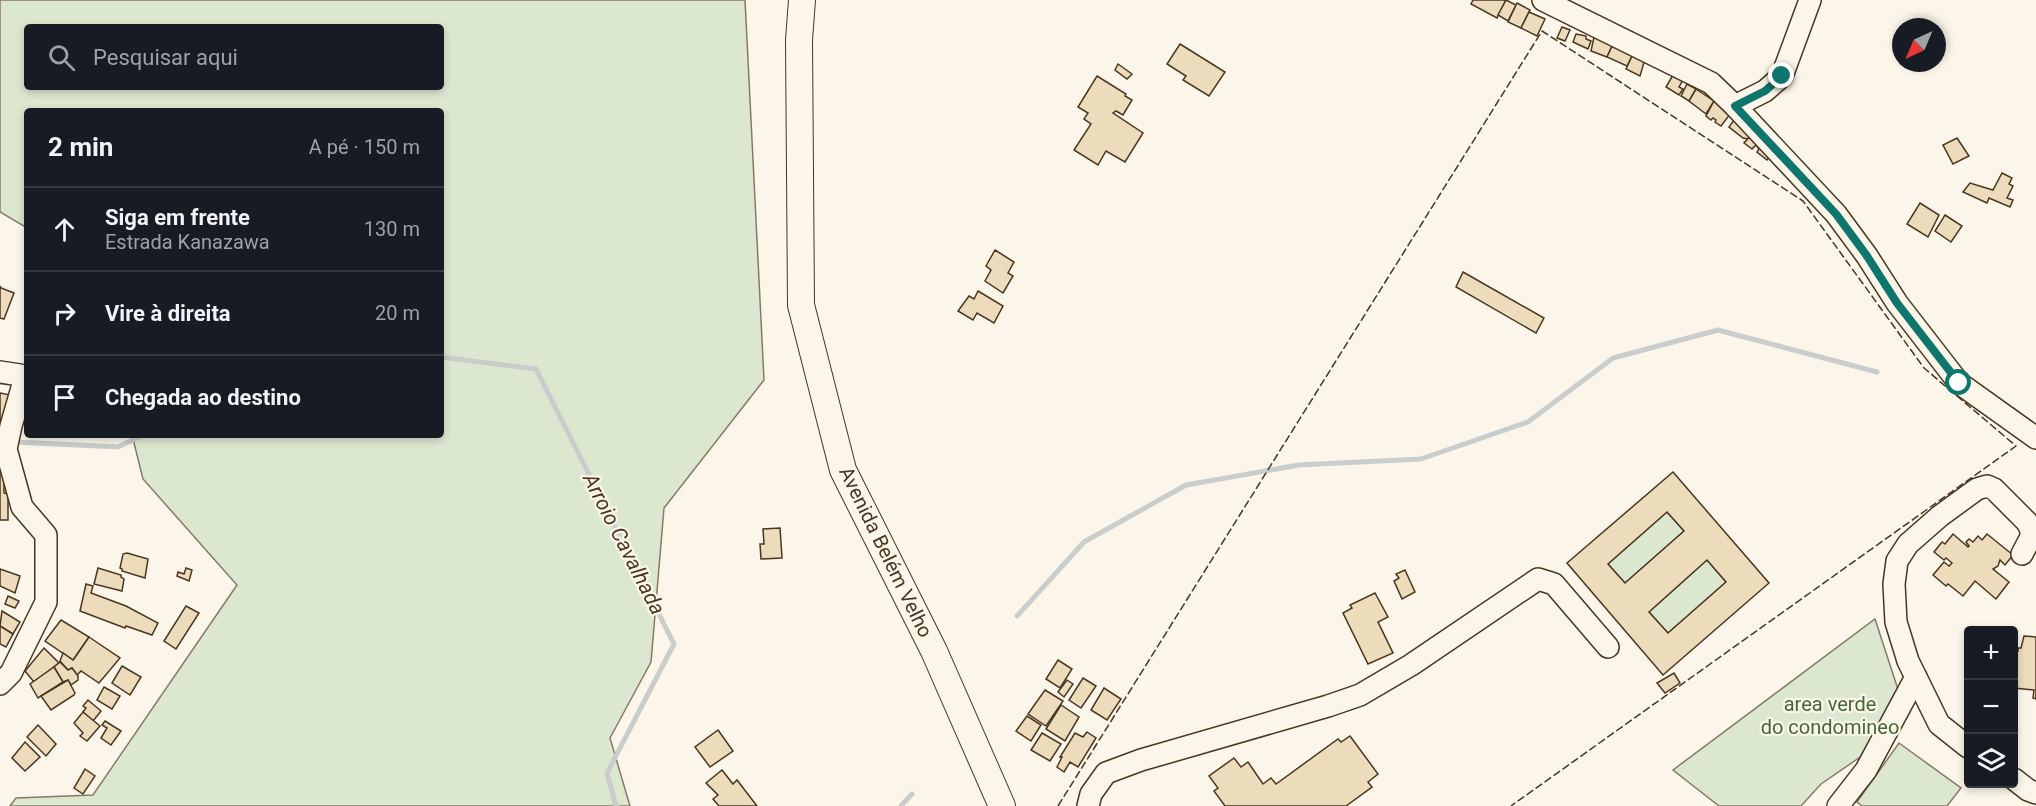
<!DOCTYPE html>
<html lang="pt">
<meta charset="utf-8">
<style>
:root{--surface:#171b24;--page:#242831;--text:#f1f3f6;--muted:#9ea1a6;--line:#363941}
body{margin:0;font-family:Roboto,sans-serif;background:var(--page);color:var(--text)}
.controls{position:absolute;right:18px;bottom:18px;display:grid;overflow:hidden;border-radius:6px;box-shadow:0 3px 9px #0003}
.controls button{width:54px;height:54px;display:grid;place-items:center;padding:0;border:0;border-bottom:2px solid var(--line);background:var(--surface);color:var(--text);font:30px sans-serif}
.compass{position:absolute;left:1892px;top:18px;width:54px;height:54px;border-radius:50%;background:var(--surface);box-shadow:0 3px 9px #0003;rotate:224deg}
.stop{position:absolute;width:18px;height:18px;margin:-14px;border:4px solid #0f766e;border-radius:50%;background:#fff}
.stop.end{background:#0f766e;border-color:#fff;box-shadow:0 2px 6px #0008}
.list{margin:0;padding:0;list-style:none}
h2{display:flex;justify-content:space-between;align-items:center;height:78px;margin:0;padding:0 24px;font-size:26px}
h2 small{font-size:20px;font-weight:400;color:var(--muted)}
.list li{display:grid;grid-template-columns:39px 1fr auto;gap:18px;align-items:center;box-sizing:border-box;height:84px;padding:0 24px;border-top:2px solid var(--line)}
.list b{display:block;font-size:22px;white-space:nowrap}
.list p{margin:0;font-size:20px;white-space:nowrap;color:var(--muted)}
.list em{font-size:20px;font-style:normal;color:var(--muted)}
.icon{flex:none;width:33px;height:33px;fill:none;stroke:currentColor;stroke-width:2;stroke-linecap:round;stroke-linejoin:round}
.map{position:relative;flex:none;width:2036px;height:806px;overflow:hidden}
.search{position:absolute;background:var(--surface);box-shadow:0 3px 9px #0003;left:24px;top:24px;width:420px;height:66px;display:flex;align-items:center;gap:15px;box-sizing:border-box;padding:0 21px;border-radius:6px;color:var(--muted);font-size:22px}
.panel{position:absolute;background:var(--surface);box-shadow:0 3px 9px #0003;left:24px;top:108px;width:420px;height:330px;border-radius:6px}
.map>svg:first-child{display:block}
.green{fill:#dce7d0;stroke:#887966;stroke-width:1.5;fill-rule:evenodd}
.lines{fill:none;stroke-linecap:round;stroke-linejoin:round}
.stream{stroke:#c9cecd;stroke-width:5}
.building{fill:#ecdcbc;stroke:#4a3520;stroke-width:1.5;fill-rule:evenodd}
.minor-casing{stroke:#4a3520;stroke-width:24}
.major-casing{stroke:#4a3520;stroke-width:28}
.minor{stroke:#fbf6e9;stroke-width:21}
.major{stroke:#fbf6e9;stroke-width:26}
.fence{stroke:#4a3520;stroke-width:1.5;stroke-dasharray:8 3;stroke-linecap:butt}
.route{stroke:#0f766e;stroke-width:8}
.labels{text-anchor:middle;dominant-baseline:central;stroke-width:4.5;stroke-linejoin:round;paint-order:stroke}
.street-label{font-size:20px;fill:#4a3520;stroke:#fbf6e9}
.park-label{font-size:20px;fill:#436837;stroke:#fbf6e9}
.water-label{font-size:21px;font-style:italic;fill:#4a3520;stroke:#fbf6e9}
</style>
<div class="map">
<svg width="2036" height="806" viewBox="0 0 2036 806">
<rect width="100%" height="100%" fill="#fbf6e9"/>
<g class="green">
<path d="M0,0H745L764,380L664,508L651,662L610,738L630,806H10L16,798L93,795L237,585L143,479L132,435H441V111H27V228L0,212ZM27,27H441V87H27Z"/>
<polygon points="1667,512 1684,531 1625,583 1608,564"/>
<polygon points="1707,560 1726,582 1668,633 1649,612"/>
<polygon points="1875,619 1907,717 1866,753 1821,784 1801,806 1719,806 1673,770"/>
<polygon points="1899,743 1961,788 1947,806 1862,806 1857,802"/>
</g>
<g class="lines">
<g class="stream">
<polyline points="441,357 536,369 674,644 607,773 616,806"/>
<polyline points="14,442 118,447 143,435"/>
<polyline points="1017,616 1084,542 1186,485 1299,465 1421,459 1528,422 1613,358 1718,330 1877,372"/>
<polyline points="901,806 912,794"/>
</g>
</g>
<g class="building">
<polygon points="1473,0 1506,0 1497,18 1471,4"/>
<polygon points="1506,0 1516,5 1508,21 1498,15"/>
<polygon points="1517,3 1530,10 1521,28 1508,22"/>
<polygon points="1529,12 1545,19 1537,36 1521,28"/>
<polygon points="1562,27 1570,30 1565,41 1557,38"/>
<polygon points="1576,34 1586,36 1586,39 1591,41 1588,49 1573,42"/>
<polygon points="1594,37 1613,44 1607,57 1591,51"/>
<polygon points="1180,44 1225,72 1209,96 1183,80 1186,76 1167,64"/>
<polygon points="1613,44 1633,54 1627,66 1607,57"/>
<polygon points="1633,54 1645,59 1640,76 1626,69"/>
<polygon points="1118,64 1132,74 1127,79 1115,70"/>
<polygon points="1673,75 1683,80 1679,87 1683,89 1679,95 1666,87"/>
<polygon points="1097,76 1126,94 1125,96 1132,100 1123,115 1116,111 1113,113 1143,133 1125,162 1106,151 1098,165 1074,150 1091,124 1084,119 1088,113 1078,107"/>
<polygon points="1687,84 1696,89 1689,101 1681,96"/>
<polygon points="1696,89 1714,101 1706,114 1689,101"/>
<polygon points="1714,101 1731,113 1721,126 1715,122 1716,120 1713,118 1711,120 1706,116"/>
<polygon points="1736,117 1754,132 1748,139 1743,138 1729,127"/>
<polygon points="1754,132 1774,151 1767,160 1757,152 1759,149 1756,145 1752,149 1744,143"/>
<polygon points="1957,138 1969,156 1953,164 1943,145"/>
<polygon points="2002,173 2012,178 2009,184 2013,186 2007,198 2013,200 2010,207 1989,198 1987,203 1963,192 1970,183 1993,190"/>
<polygon points="1920,203 1939,215 1928,237 1907,224"/>
<polygon points="1945,215 1962,226 1951,242 1935,231"/>
<polygon points="995,250 1014,262 1008,273 1013,276 1003,293 985,281 991,270 986,266"/>
<polygon points="1463,272 1544,318 1536,333 1456,287"/>
<polygon points="0,286 1,288 14,293 4,319 0,318"/>
<polygon points="978,291 1003,306 994,323 977,313 973,320 958,311 969,296 974,299"/>
<polygon points="0,393 10,395 4,420 0,420 0,422"/>
<polygon points="0,464 4,464 4,493 8,494 8,520 0,520"/>
<path d="M1673,472L1769,583L1663,675L1567,563ZM1667,512L1684,531L1625,583L1608,564ZM1707,560L1726,582L1668,633L1649,612Z"/>
<polygon points="780,528 782,558 761,559 760,544 764,544 763,529"/>
<polygon points="1953,534 1968,547 1969,546 1966,542 1969,539 1973,542 1978,536 1982,540 1987,534 2013,555 2005,565 2000,560 1998,566 1993,569 2009,582 1996,599 1975,581 1963,596 1948,584 1946,586 1933,575 1944,562 1949,566 1952,563 1946,558 1944,560 1934,552 1942,542 1945,544"/>
<polygon points="127,553 148,559 145,578 122,571 122,569 120,568 123,554"/>
<polygon points="98,568 121,575 121,577 124,579 122,591 94,584"/>
<polygon points="186,568 192,570 189,581 177,576 178,572 184,574"/>
<polygon points="0,569 20,576 15,593 0,586"/>
<polygon points="1405,570 1415,592 1402,599 1394,581 1399,578 1396,574"/>
<polygon points="86,584 93,586 91,593 126,606 158,623 152,635 126,626 125,628 80,611"/>
<polygon points="1375,593 1388,617 1378,622 1393,653 1368,664 1343,613 1352,608 1350,605"/>
<polygon points="8,596 19,601 15,608 5,604"/>
<polygon points="186,606 199,613 176,649 164,641"/>
<polygon points="2,611 20,622 13,634 0,626"/>
<polygon points="61,620 89,637 73,660 45,641"/>
<polygon points="0,626 13,634 6,647 0,644"/>
<polygon points="2024,636 2036,637 2036,699 2033,698 2034,690 2014,688 2016,663 2014,662 2014,651 2018,651 2018,648 2021,648"/>
<polygon points="89,637 120,658 99,683 81,671 77,675 72,668 68,670 60,661 63,653 73,660 74,659"/>
<polygon points="44,648 59,663 34,682 25,671"/>
<polygon points="1058,660 1072,669 1060,688 1046,679"/>
<polygon points="60,662 68,670 72,668 78,676 78,680 71,685 68,680 63,682 54,667"/>
<polygon points="122,666 141,677 130,695 112,683"/>
<polygon points="54,667 63,682 38,698 30,684"/>
<polygon points="1674,673 1680,683 1665,693 1657,683"/>
<polygon points="1083,678 1096,686 1081,708 1069,700"/>
<polygon points="68,680 75,693 74,695 51,710 41,696"/>
<polygon points="1067,680 1073,684 1064,697 1058,692"/>
<polygon points="104,687 120,696 112,709 97,700"/>
<polygon points="1104,688 1121,699 1107,720 1091,710"/>
<polygon points="1045,690 1063,701 1046,726 1028,714"/>
<polygon points="88,700 101,711 93,721 83,712 86,708 83,706"/>
<polygon points="1061,705 1079,717 1065,741 1046,729"/>
<polygon points="83,712 100,726 87,741 80,736 83,733 74,723"/>
<polygon points="1027,716 1041,725 1031,741 1016,731"/>
<polygon points="105,721 121,731 111,745 101,738 107,728 102,725"/>
<polygon points="38,725 56,744 46,756 27,737"/>
<polygon points="718,730 733,751 710,767 695,747"/>
<polygon points="1087,732 1096,738 1078,767 1070,762 1064,772 1057,767 1062,757 1060,757 1075,733 1083,737"/>
<polygon points="1042,733 1061,744 1050,761 1031,750"/>
<polygon points="1350,736 1378,774 1368,782 1372,787 1346,806 1225,806 1214,791 1218,788 1209,776 1234,758 1241,767 1248,762 1263,784 1271,778 1276,784 1338,739 1341,742"/>
<polygon points="25,742 40,757 25,771 12,758"/>
<polygon points="85,769 95,776 83,794 74,788"/>
<polygon points="722,770 733,784 737,780 757,806 719,806 713,799 718,795 706,783"/>
</g>
<g class="lines">
<defs>
<g id="minor">
<polyline points="1543,0 1711,83 1735,106 1836,214 1867,256 1897,303 1959,383 2036,438"/>
<polyline points="1735,106 1765,91 1782,76 1810,0"/>
<polyline points="0,372 20,375 24,381 11,426 6,449 22,507 46,535 46,602 11,673 0,684"/>
<polyline points="1968,747 1939,724 1908,661 1896,622 1894,584 1897,561 1908,544 1940,516 1977,489 1987,486 1994,489 2027,522 2031,530 2031,537 2022,554"/>
<polyline points="2014,779 2028,790 2036,793"/>
<polyline points="1088,806 1091,794 1106,773 1141,760 1328,706 1360,695 1411,665 1538,579 1554,584 1608,647"/>
<polyline points="1838,806 1866,770 1916,677"/>
</g>
<polyline id="major" points="802,0 799,40 801,305 843,470 934,651 1002,806"/>
</defs>
<use href="#minor" class="minor-casing"/>
<use href="#major" class="major-casing"/>
<use href="#minor" class="minor"/>
<use href="#major" class="major"/>
<polyline class="fence" points="1058,806 1542,31 1803,201 1924,368 2016,446 1511,806"/>
</g>
<g class="lines">
<polyline class="route" points="1782,76 1765,91 1735,106 1836,214 1867,256 1897,303 1959,383"/>
</g>
<g class="labels">
<g class="street-label">
<text transform="translate(886 552) rotate(64)">Avenida Belém Velho</text>
</g>
<g class="park-label">
<text x="1830" y="704">area verde<tspan x="1830" dy="23">do condomineo</tspan></text>
</g>
<g class="water-label">
<text transform="translate(624 544) rotate(63)">Arroio Cavalhada</text>
</g>
</g>
</svg>
<div class="controls">
<button>+</button>
<button>−</button>
<button><svg class="icon" aria-label="layers" viewBox="0 0 24 24"><path d="M12 4l9 5-9 5-9-5zM3 14l9 5 9-5"/></svg></button>
</div>
<svg class="compass" viewBox="-18 -18 36 36"><path d="M0-13l5 13h-10z" fill="#e53935"/><path d="M0 13l5-13h-10z" fill="#9ea1a6"/></svg>
<div class="stop" style="left:1959px;top:383px"></div>
<div class="stop end" style="left:1782px;top:76px"></div>
<div class="search"><svg class="icon" aria-label="search" viewBox="0 0 24 24"><circle cx="10" cy="10" r="6"/><path d="M15 15l6 6"/></svg>Pesquisar aqui</div>
<section class="panel">
<h2>2 min<small>A pé · 150 m</small></h2>
<ul class="list">
<li><svg class="icon" aria-label="ahead" viewBox="0 0 24 24"><path d="M12 20V5M6 11l6-6 6 6"/></svg><div><b>Siga em frente</b><p>Estrada Kanazawa</p></div><em>130 m</em></li>
<li><svg class="icon" aria-label="right" viewBox="0 0 24 24"><path d="M7 20v-9h11M14 6l5 5-5 5"/></svg><div><b>Vire à direita</b></div><em>20 m</em></li>
<li><svg class="icon" aria-label="arrive" viewBox="0 0 24 24"><path d="M6 21V4h12l-3 4 3 4H6"/></svg><div><b>Chegada ao destino</b></div></li>
</ul>
</section>
</div>
